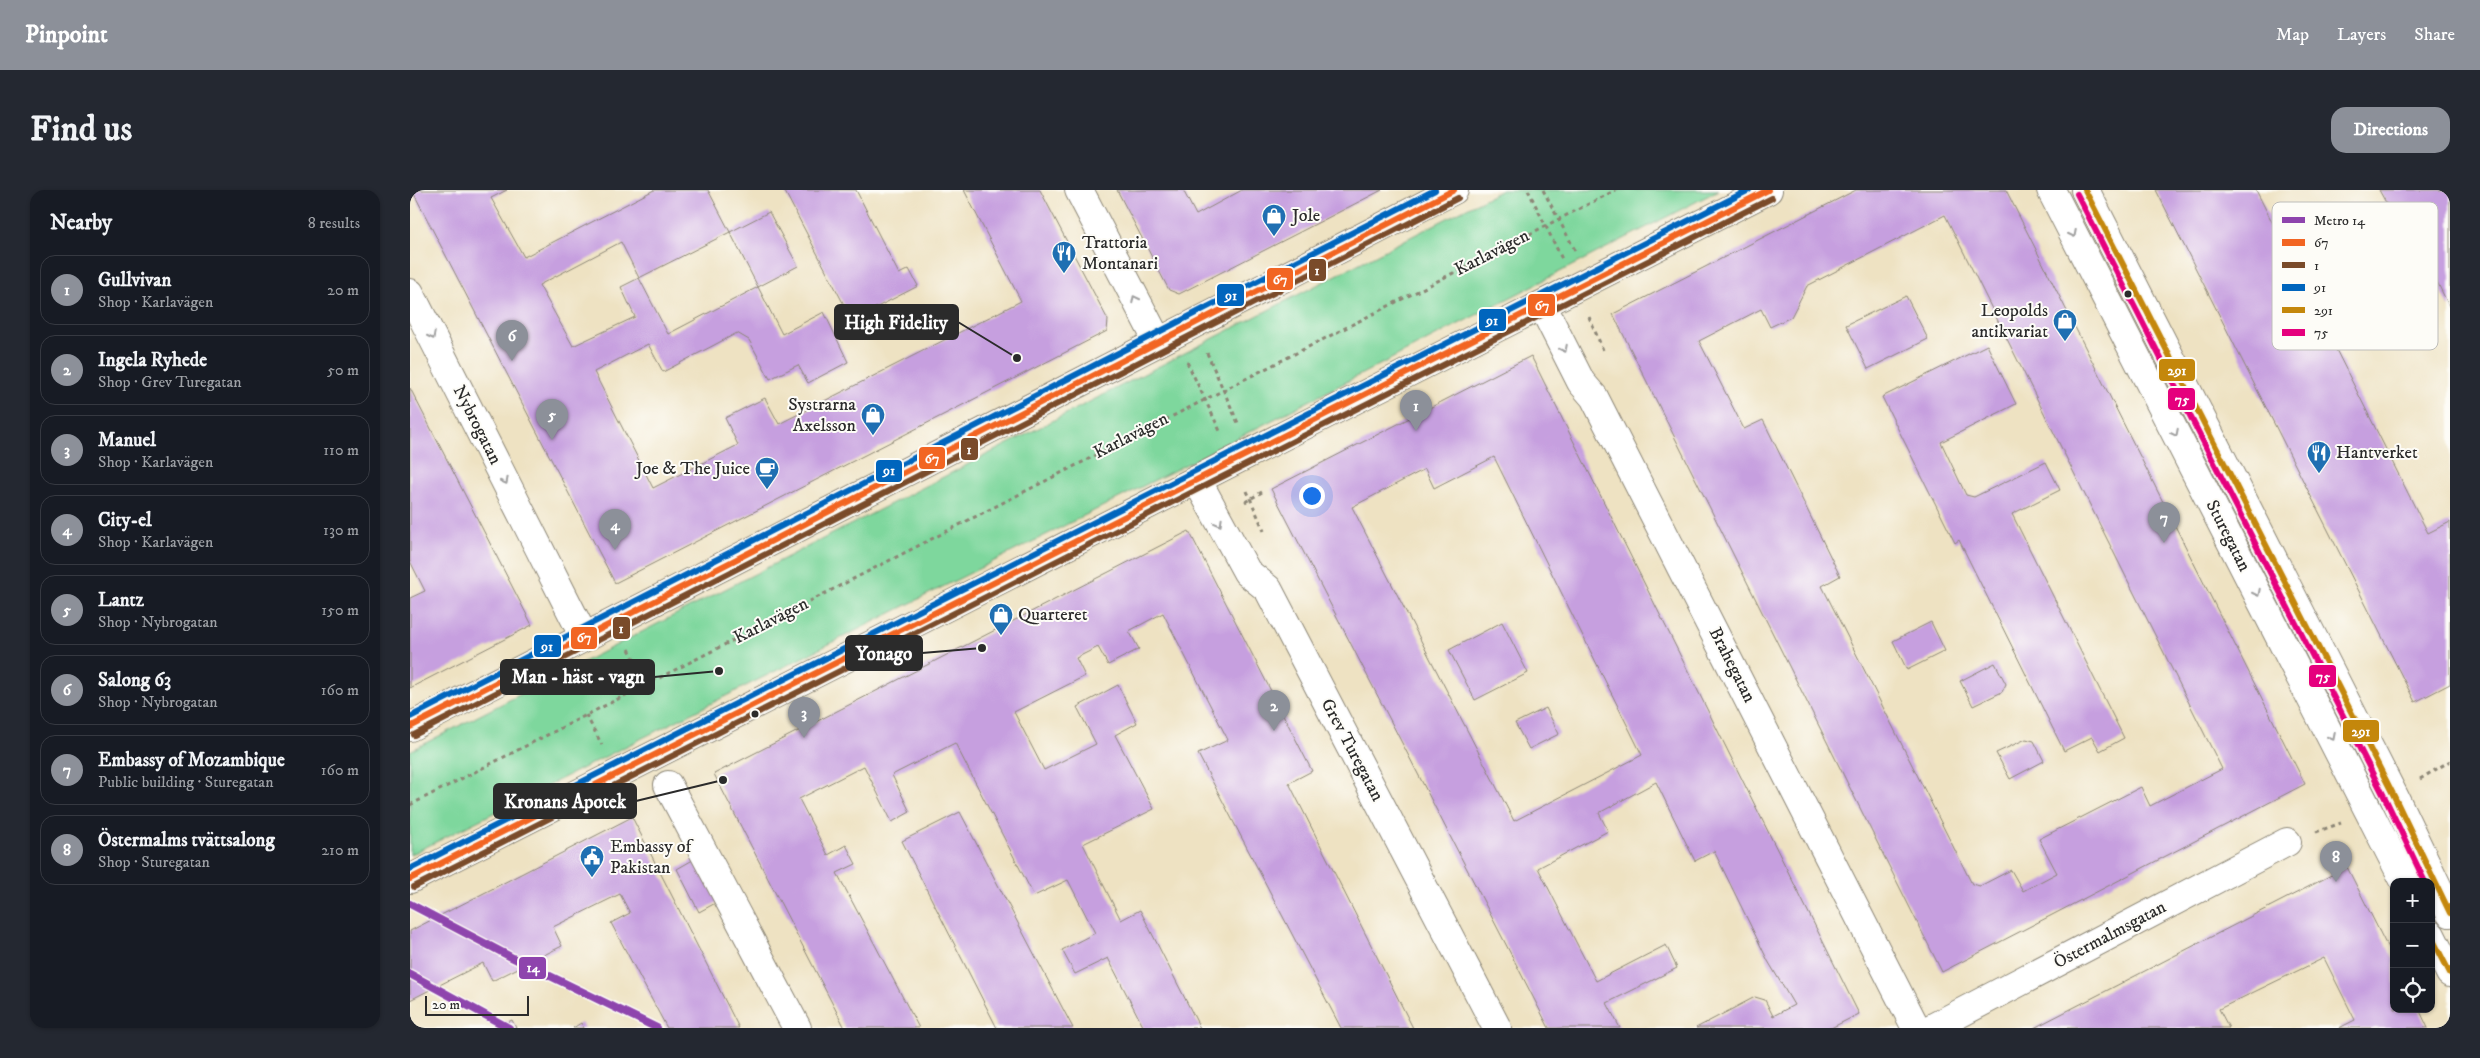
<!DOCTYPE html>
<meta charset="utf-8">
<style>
:root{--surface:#171b24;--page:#242831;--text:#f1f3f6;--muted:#9ea1a6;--line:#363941;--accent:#8c9099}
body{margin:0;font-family:"IM FELL DW Pica",serif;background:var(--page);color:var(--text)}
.controls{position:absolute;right:15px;bottom:15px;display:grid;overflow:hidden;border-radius:10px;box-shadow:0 1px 4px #0004}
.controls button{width:45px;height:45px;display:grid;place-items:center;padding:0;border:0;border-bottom:1px solid var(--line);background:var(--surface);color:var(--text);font:25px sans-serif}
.scale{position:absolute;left:15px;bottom:12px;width:104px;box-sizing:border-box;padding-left:5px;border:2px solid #2b2b2b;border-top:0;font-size:14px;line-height:18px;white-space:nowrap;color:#2b2b2b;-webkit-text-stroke:4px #fdfcf7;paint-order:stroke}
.you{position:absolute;left:901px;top:305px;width:18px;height:18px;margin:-12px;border:4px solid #fff;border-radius:50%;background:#1a73e8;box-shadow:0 0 0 8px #1a73e833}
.badge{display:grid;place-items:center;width:32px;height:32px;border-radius:50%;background:var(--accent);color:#fff;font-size:16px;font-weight:700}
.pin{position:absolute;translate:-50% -41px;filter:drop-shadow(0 1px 2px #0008)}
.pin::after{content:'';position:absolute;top:26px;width:18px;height:15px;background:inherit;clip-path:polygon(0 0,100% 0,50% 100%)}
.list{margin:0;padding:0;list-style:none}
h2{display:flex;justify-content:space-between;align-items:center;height:65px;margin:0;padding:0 20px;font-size:21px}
h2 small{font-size:16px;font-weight:400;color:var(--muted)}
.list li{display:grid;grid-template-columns:32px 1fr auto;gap:15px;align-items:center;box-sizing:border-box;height:70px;margin:0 10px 10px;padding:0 10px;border:1px solid var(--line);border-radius:15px}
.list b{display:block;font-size:19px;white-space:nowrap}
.list p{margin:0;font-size:16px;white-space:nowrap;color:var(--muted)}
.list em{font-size:16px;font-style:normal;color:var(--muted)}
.icon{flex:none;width:28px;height:28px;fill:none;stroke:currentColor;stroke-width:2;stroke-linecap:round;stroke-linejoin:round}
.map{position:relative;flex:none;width:2040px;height:838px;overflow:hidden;border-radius:15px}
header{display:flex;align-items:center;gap:30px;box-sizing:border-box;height:70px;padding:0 25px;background:var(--accent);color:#fff}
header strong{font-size:24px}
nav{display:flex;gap:28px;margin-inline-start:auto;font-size:18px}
.intro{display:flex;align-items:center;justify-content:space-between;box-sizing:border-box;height:120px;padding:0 30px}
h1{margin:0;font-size:35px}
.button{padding:12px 22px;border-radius:15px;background:var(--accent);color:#fff;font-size:18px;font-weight:700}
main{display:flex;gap:30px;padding:0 30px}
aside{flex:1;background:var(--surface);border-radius:15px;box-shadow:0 1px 4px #0004}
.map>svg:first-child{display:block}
.green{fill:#7ed79d;stroke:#548164}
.building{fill:#c69fdf;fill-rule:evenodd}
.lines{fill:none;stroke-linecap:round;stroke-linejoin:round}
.minor-casing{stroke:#8c8676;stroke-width:30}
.path{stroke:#8c8676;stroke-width:3;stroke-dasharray:4 4;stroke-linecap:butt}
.minor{stroke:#fff;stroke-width:28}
.bus-1-casing{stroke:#fdfcf7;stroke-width:10}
.bus-2-casing{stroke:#fdfcf7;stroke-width:10}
.bus-3-casing{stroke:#fdfcf7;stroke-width:10}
.bus-4-casing{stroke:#fdfcf7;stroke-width:10}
.bus-5-casing{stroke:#fdfcf7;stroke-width:10}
.bus-1{stroke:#f26522;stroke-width:6}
.bus-2{stroke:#7a4b2a;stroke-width:6}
.bus-3{stroke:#0065bd;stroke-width:6}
.bus-4{stroke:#c4870b;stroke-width:6}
.bus-5{stroke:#e5007d;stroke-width:6}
.metro-1-casing{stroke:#fdfcf7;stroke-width:11}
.metro-1{stroke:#8e44ad;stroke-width:8}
.oneway{stroke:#a0a0a0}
.bus-dot{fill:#2b2b2b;stroke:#fdfcf7;stroke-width:2}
.labels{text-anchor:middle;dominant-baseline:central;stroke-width:4;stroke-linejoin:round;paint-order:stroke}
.poi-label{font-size:18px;fill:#2b2b2b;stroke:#fdfcf7;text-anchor:start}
.street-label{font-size:18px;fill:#2b2b2b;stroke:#fdfcf7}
.key{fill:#fdfcf7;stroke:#bebdba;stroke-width:1}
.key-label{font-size:14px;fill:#2b2b2b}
.leader{fill:none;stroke:#2b2b2b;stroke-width:2}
.callout-dot{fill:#2b2b2b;stroke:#fdfcf7;stroke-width:2}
.callout{fill:#2b2b2b;stroke:#2b2b2b;stroke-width:2}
.callout-label{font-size:19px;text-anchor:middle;font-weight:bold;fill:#fff}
.line-badge{stroke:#fdfcf7;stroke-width:2}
.badge-label{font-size:14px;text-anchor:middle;font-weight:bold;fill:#fff}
</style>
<header>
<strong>Pinpoint</strong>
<nav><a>Map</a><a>Layers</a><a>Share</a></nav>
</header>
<div class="intro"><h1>Find us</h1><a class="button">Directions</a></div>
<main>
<aside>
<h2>Nearby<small>8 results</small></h2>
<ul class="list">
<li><span class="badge">1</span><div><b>Gullvivan</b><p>Shop · Karlavägen</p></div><em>20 m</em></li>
<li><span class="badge">2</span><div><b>Ingela Ryhede</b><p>Shop · Grev Turegatan</p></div><em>50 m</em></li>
<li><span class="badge">3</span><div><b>Manuel</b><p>Shop · Karlavägen</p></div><em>110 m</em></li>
<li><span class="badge">4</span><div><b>City-el</b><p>Shop · Karlavägen</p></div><em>130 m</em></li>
<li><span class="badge">5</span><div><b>Lantz</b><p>Shop · Nybrogatan</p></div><em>150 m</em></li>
<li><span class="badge">6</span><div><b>Salong 63</b><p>Shop · Nybrogatan</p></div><em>160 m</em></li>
<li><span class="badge">7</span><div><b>Embassy of Mozambique</b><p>Public building · Sturegatan</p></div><em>160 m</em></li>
<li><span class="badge">8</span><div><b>Östermalms tvättsalong</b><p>Shop · Sturegatan</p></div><em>210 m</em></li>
</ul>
</aside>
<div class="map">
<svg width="2040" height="838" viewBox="0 0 2040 838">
<rect width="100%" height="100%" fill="#fdfcf7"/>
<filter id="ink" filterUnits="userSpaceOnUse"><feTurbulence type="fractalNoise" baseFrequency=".02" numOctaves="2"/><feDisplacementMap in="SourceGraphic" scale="10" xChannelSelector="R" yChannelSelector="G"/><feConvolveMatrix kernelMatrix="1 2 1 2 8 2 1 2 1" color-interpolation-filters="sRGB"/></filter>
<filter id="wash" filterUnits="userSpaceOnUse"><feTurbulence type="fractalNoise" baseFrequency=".0096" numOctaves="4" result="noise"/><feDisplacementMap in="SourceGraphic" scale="20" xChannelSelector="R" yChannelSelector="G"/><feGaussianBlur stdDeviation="1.12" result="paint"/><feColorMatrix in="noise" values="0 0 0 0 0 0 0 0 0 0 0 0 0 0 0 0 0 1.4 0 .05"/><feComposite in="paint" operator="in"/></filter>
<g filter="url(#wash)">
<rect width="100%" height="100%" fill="#eee2c2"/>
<polygon class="green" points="1092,0 1309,0 775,275 0,665 0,561"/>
<g id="blocks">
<g class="building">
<polygon points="2,0 97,0 81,8 114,67 244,0 298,0 320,42 359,22 388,76 348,97 320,42 229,88 211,52 129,95 163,156 225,127 211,97 229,88 258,144 348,97 372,144 414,122 438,172 398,193 388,175 360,189 339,150 327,143 253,182 238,154 184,182 243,298 328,255 315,228 355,208 369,234 611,111 554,0 630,0 698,130 697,141 205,393"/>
<polygon points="374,0 446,0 489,84 499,79 508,96 442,130"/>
<polygon points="707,0 773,0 786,25 832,0 972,0 769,104 759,100"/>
<path d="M1446,0H1596L1895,594L1532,782L1203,124ZM1535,25L1812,579L1740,616L1731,597L1629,649L1647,683L1613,701L1601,680L1570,696L1562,694L1412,396L1430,386L1353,230L1334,239L1289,151L1351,119L1360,137L1381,127L1397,96Z"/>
<polygon points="1746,0 1846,0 2018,343 2040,332 2040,494 2005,512"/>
<polygon points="1969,0 2040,0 2040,118 2004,45 1996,49"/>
<polygon points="1496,106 1518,149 1458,179 1436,135"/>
<polygon points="1577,155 1606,214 1531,252 1556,305 1564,307 1636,272 1650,300 1602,324 1714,548 1690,561 1682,547 1654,561 1549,350 1545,353 1472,207"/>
<path d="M1121,166L1449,824L1421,838H1286L1345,807L1355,810L1363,826L1384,815L1358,771L1304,661L1285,671L1246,592L1189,623L1198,641L1128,678L1186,791L1256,755L1267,778L1197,813L1210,838H1139L861,299ZM1084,267L1232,565L1104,631L942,317L1015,279L1024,298Z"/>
<polygon points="0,198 122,435 0,498 0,408 15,401 0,371"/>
<polygon points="779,341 902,581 879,593 1003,838 931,838 788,564 818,550 753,423 719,441 729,459 698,475 688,457 666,468 675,486 604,522 634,580 686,554 667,517 708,495 727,533 705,545 744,619 673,654 711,730 730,720 790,838 734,838 698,768 665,784 652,760 685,743 658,690 624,706 545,553 482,585 500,622 482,632 454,576 389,609 418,665 436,655 446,674 427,683 509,838 435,838 304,584"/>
<polygon points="1092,432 1118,483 1065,510 1039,460"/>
<polygon points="1521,432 1535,461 1497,480 1483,451"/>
<polygon points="1585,473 1596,494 1592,502 1563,516 1550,491"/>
<polygon points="1136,518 1149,544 1119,559 1105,533"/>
<polygon points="1616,549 1624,551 1634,571 1600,589 1586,563"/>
<polygon points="550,622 588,695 663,838 587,838 492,651"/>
<polygon points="222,627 329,838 257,838 201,733 220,723 210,704 143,737 152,756 82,791 73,773 0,810 0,741"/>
<polygon points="288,667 311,710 289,722 267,679"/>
<polygon points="1937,677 1984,770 1984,819 2009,819 2018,838 1929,838 1945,830 1914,768 1809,819 1819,838 1624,838"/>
<polygon points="102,830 106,838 85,838"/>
<polygon points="171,833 174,838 163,838"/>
</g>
</g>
</g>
<g filter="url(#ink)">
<use href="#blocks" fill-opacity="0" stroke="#8c8676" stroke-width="1"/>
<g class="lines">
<defs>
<g id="minor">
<polyline points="669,0 748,152"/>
<polyline points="1641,0 1995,692"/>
<polyline points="1675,0 1984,606 2040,723"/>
<polyline points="0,103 174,447"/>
<polyline points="1132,115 1171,192 1184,207 1506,838"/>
<polyline points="787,290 837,382 858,399 1087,838"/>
<polyline points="0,537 1044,0"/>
<polyline points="258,595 387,838"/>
<polyline points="0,689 1358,0"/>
<polyline points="2021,745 2040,783"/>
<polyline points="1522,838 1877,652"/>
</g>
</defs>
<use href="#minor" class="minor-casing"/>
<g class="path">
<polyline points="1118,0 1152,69"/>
<polyline points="1133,0 1166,62"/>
<polyline points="1179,127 1193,160"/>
<polyline points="797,163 828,233"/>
<polyline points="777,172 811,243"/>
<polyline points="837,301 854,341"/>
<polyline points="835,312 852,302"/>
<polyline points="219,459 237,494"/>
<polyline points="176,525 192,555"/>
<polyline points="2010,589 2040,571"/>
<polyline points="0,615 1206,0"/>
<polyline points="1906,642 1931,633"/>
</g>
<use href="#minor" class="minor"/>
<defs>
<g id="bus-1">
<polyline points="0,537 1044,0"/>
<polyline points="0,689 1358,0"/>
</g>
<g id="bus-2">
<polyline points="4,545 1048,8"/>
<polyline points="4,697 1362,8"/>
</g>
<g id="bus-3">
<polyline points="0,527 1025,0"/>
<polyline points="0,679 1339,0"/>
</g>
<g id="bus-4">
<polyline points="1675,0 1984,606 2040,723"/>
<polyline points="2021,746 2040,783"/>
</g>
<polyline id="bus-5" points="1667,4 1976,610 2015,692"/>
</defs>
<use href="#bus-1" class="bus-1-casing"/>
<use href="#bus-2" class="bus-2-casing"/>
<use href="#bus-3" class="bus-3-casing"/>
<use href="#bus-4" class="bus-4-casing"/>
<use href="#bus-5" class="bus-5-casing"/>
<use href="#bus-1" class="bus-1"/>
<use href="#bus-2" class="bus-2"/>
<use href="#bus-3" class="bus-3"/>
<use href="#bus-4" class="bus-4"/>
<use href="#bus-5" class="bus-5"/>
<defs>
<g id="metro-1">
<polyline points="0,714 101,767 247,838"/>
<polyline points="0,784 99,838"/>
</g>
</defs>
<use href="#metro-1" class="metro-1-casing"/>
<use href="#metro-1" class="metro-1"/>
</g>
<defs><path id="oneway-chevron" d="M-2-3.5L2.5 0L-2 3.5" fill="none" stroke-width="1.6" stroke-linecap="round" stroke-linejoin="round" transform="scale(1.25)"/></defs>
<g class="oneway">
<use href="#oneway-chevron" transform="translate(1663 44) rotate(63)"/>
<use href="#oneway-chevron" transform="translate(725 109) rotate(-117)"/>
<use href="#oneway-chevron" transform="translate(22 146) rotate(63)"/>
<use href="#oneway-chevron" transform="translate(1154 159) rotate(63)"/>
<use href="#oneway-chevron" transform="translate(1765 243) rotate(63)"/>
<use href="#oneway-chevron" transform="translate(95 291) rotate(63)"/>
<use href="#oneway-chevron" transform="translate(809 333) rotate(61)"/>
<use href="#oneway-chevron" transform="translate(1847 403) rotate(63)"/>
<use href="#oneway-chevron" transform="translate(1922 547) rotate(63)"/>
</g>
</g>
<defs>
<symbol id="shop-pin" viewBox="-11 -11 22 30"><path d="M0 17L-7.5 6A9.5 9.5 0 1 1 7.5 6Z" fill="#1f6fb2" stroke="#fdfcf7"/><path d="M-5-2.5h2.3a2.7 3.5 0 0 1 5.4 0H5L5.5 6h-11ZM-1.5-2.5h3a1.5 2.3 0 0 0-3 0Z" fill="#fff"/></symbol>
<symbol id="restaurant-pin" viewBox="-11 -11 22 30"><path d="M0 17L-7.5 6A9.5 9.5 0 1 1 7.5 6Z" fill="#1f6fb2" stroke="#fdfcf7"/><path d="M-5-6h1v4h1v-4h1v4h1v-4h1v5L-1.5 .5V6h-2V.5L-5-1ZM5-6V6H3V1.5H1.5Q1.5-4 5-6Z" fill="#fff"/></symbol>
<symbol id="cafe-pin" viewBox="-11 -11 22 30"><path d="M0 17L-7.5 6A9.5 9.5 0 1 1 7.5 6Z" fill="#1f6fb2" stroke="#fdfcf7"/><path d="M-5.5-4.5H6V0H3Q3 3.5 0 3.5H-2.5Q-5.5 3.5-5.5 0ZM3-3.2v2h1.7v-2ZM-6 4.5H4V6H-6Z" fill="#fff"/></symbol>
<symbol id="civic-pin" viewBox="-11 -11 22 30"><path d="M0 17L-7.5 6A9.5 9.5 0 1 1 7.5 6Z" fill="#1f6fb2" stroke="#fdfcf7"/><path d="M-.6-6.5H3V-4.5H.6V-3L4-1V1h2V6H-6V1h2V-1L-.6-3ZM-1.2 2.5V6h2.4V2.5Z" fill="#fff"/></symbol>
</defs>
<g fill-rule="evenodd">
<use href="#shop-pin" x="850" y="12" width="28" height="38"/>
<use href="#restaurant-pin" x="640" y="49" width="28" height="38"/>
<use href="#shop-pin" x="1641" y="117" width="28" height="38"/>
<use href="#shop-pin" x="449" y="211" width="28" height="38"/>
<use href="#restaurant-pin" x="1895" y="249" width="28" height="38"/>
<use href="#cafe-pin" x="343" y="265" width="28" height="38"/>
<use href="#shop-pin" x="577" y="411" width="28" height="38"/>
<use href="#civic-pin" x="168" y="653" width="28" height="38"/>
</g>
<g class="bus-dot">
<circle cx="1718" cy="104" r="4.5"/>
<circle cx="345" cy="524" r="4.5"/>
</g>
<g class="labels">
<g class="poi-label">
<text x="882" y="26">Jole</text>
<text x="672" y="53">Trattoria<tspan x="672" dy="21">Montanari</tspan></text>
<text x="1638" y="121" text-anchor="end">Leopolds<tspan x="1638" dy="21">antikvariat</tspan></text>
<text x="446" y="215" text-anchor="end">Systrarna<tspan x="446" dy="21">Axelsson</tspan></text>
<text x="1926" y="263">Hantverket</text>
<text x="340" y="279" text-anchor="end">Joe &amp; The Juice</text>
<text x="608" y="425">Quarteret</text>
<text x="200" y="657">Embassy of<tspan x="200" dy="21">Pakistan</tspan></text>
</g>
<g class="street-label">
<text transform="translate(1082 63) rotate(-27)">Karlavägen</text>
<text transform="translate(67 235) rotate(63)">Nybrogatan</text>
<text transform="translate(721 246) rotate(-27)">Karlavägen</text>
<text transform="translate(1818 346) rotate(63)">Sturegatan</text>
<text transform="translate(361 431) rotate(-27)">Karlavägen</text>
<text transform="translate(1322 475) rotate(63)">Brahegatan</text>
<text transform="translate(942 560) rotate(62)">Grev Turegatan</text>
<text transform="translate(1700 745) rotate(-28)">Östermalmsgatan</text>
</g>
</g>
<rect x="1862" y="12" width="166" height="148" rx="8" class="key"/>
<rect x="1872" y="27" width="23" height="6" fill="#8e44ad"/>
<rect x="1872" y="49" width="23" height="7" fill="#f26522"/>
<rect x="1872" y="72" width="23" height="6" fill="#7a4b2a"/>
<rect x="1872" y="94" width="23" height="7" fill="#0065bd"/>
<rect x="1872" y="117" width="23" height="6" fill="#c4870b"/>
<rect x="1872" y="139" width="23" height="7" fill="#e5007d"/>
<g class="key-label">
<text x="1904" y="35">Metro 14</text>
<text x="1904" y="57">67</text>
<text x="1904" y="80">1</text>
<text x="1904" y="102">91</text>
<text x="1904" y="125">291</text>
<text x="1904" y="147">75</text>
</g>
<path class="leader" d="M607 168L548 132M572 458L512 463M309 481L244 487M313 590L226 611"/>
<g class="callout-dot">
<circle cx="607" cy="168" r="5"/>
<circle cx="572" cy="458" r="5"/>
<circle cx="309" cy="481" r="5"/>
<circle cx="313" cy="590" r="5"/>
</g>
<g class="callout">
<rect x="425" y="115" width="123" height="34" rx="5"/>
<rect x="436" y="446" width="76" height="34" rx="5"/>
<rect x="91" y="470" width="153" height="34" rx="5"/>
<rect x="84" y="594" width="142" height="34" rx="5"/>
</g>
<g class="callout-label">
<text x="486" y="139">High Fidelity</text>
<text x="474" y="470">Yonago</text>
<text x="168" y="493">Man - häst - vagn</text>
<text x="155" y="618">Kronans Apotek</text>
</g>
<g class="line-badge">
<rect x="898" y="68" width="19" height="24" rx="5" fill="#7a4b2a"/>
<rect x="856" y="77" width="28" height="24" rx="5" fill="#f26522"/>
<rect x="806" y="93" width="29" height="24" rx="5" fill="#0065bd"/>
<rect x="1117" y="103" width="29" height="24" rx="5" fill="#f26522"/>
<rect x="1068" y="118" width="29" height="24" rx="5" fill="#0065bd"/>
<rect x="1748" y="168" width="38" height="24" rx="5" fill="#c4870b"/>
<rect x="1757" y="197" width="29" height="24" rx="5" fill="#e5007d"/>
<rect x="550" y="247" width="19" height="24" rx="5" fill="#7a4b2a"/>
<rect x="508" y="256" width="28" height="24" rx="5" fill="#f26522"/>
<rect x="465" y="269" width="28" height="24" rx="5" fill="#0065bd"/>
<rect x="202" y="426" width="19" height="24" rx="5" fill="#7a4b2a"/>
<rect x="160" y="436" width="28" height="24" rx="5" fill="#f26522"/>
<rect x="123" y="444" width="29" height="24" rx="5" fill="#0065bd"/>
<rect x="1898" y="474" width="29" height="24" rx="5" fill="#e5007d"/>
<rect x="1932" y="529" width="38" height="24" rx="5" fill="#c4870b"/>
<rect x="108" y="766" width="29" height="24" rx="5" fill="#8e44ad"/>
</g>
<g class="badge-label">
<text x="907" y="85">1</text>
<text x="870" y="94">67</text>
<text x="821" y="110">91</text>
<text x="1132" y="120">67</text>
<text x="1082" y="135">91</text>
<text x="1767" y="185">291</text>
<text x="1772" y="214">75</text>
<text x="559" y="264">1</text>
<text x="522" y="273">67</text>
<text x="479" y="285">91</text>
<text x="211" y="443">1</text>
<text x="174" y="452">67</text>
<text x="137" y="461">91</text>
<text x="1913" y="491">75</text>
<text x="1951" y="546">291</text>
<text x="123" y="782">14</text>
</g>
</svg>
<div class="controls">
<button>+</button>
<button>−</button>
<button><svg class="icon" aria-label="locate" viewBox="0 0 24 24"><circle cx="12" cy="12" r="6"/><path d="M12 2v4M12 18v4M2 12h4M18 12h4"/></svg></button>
</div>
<div class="scale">20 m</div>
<div class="you"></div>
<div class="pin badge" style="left:1006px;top:241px">1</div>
<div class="pin badge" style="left:864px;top:541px">2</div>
<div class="pin badge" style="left:394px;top:548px">3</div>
<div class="pin badge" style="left:205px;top:360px">4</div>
<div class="pin badge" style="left:142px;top:250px">5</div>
<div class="pin badge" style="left:102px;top:171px">6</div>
<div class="pin badge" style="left:1754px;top:353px">7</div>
<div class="pin badge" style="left:1926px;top:692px">8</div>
</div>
</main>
